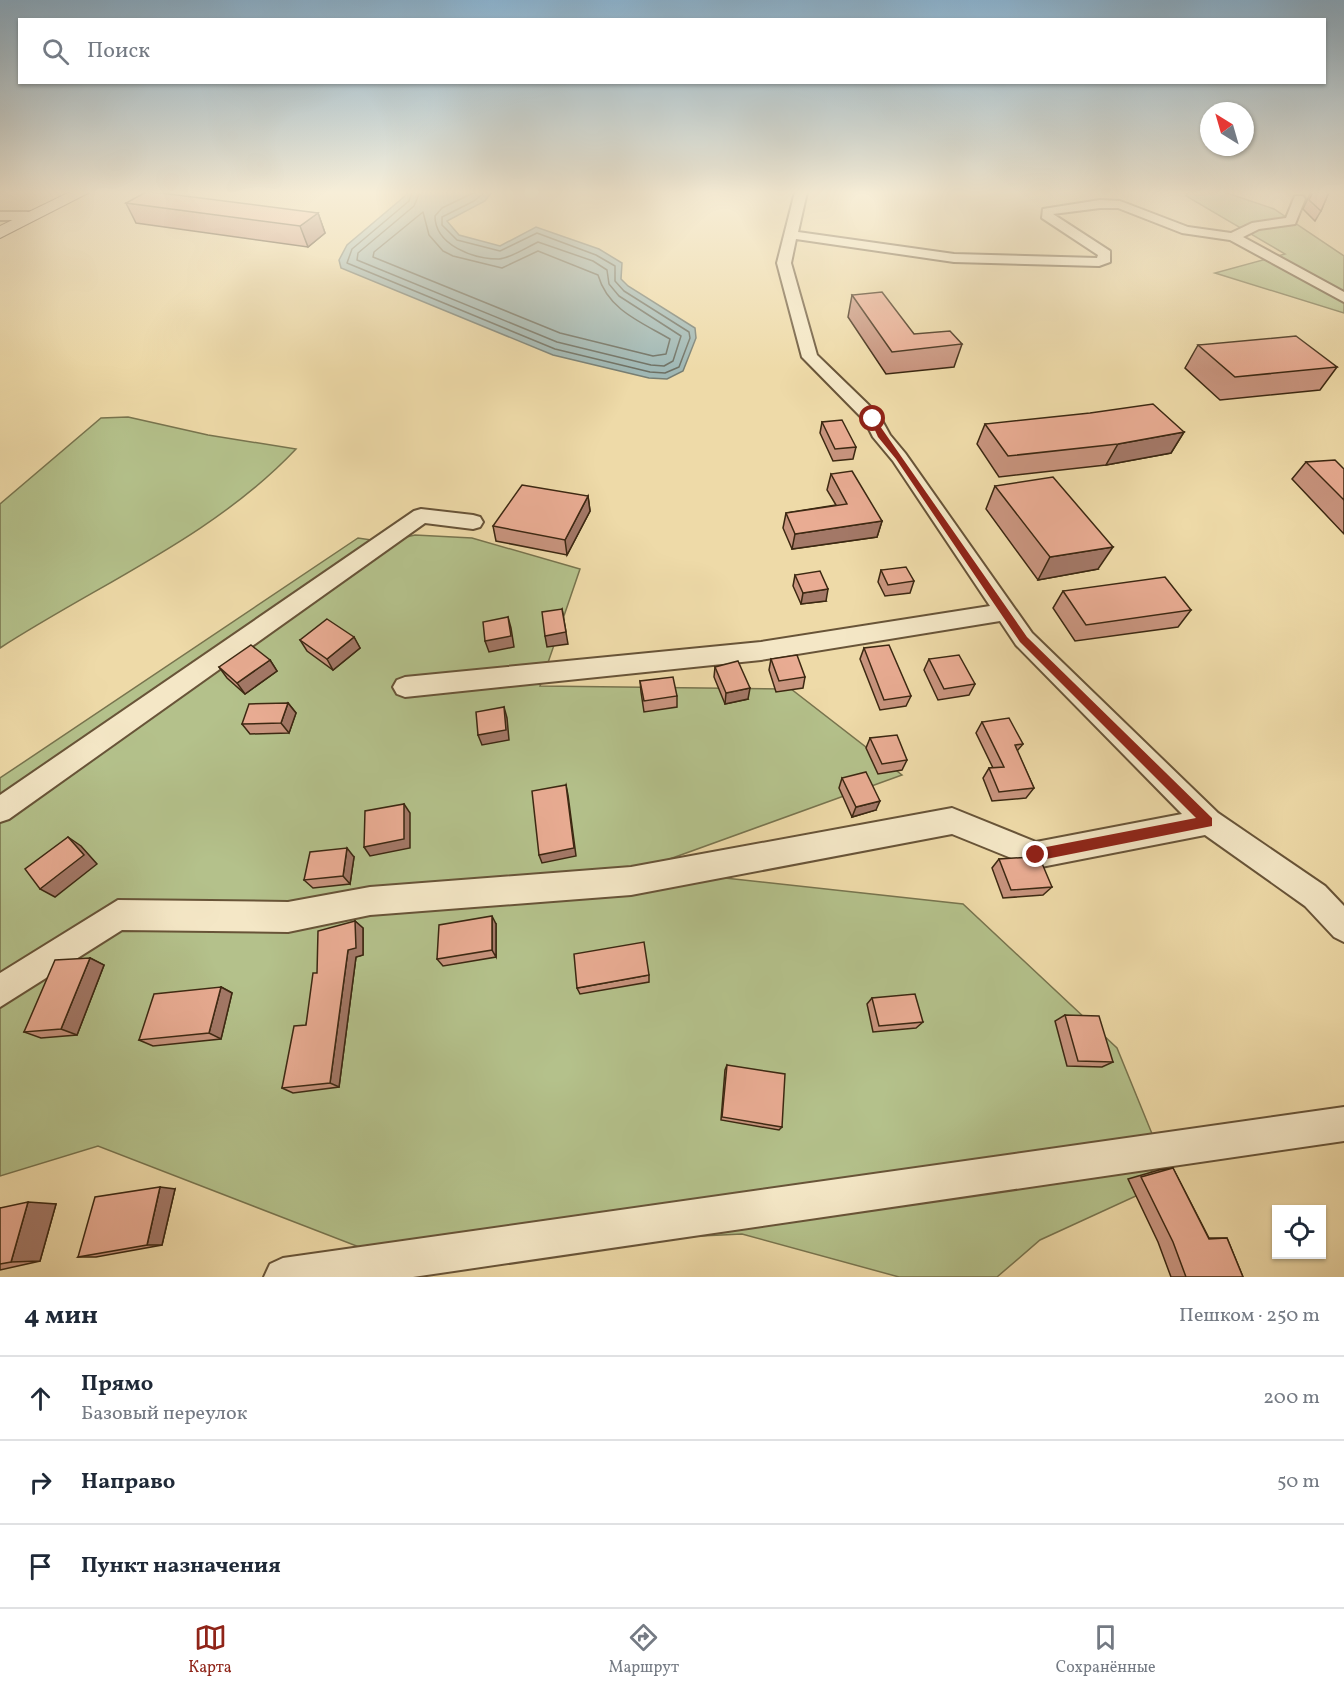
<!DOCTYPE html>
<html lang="ru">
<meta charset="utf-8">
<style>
:root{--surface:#fff;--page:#f6f6f7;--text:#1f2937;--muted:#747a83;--line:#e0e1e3;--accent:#8f2418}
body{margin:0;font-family:Vollkorn,serif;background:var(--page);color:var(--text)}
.controls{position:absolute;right:18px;bottom:18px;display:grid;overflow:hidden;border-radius:0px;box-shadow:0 2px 4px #0004}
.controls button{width:54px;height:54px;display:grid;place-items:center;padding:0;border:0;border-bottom:2px solid var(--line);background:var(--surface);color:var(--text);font:30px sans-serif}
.compass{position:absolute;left:1200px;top:102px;width:54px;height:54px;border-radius:50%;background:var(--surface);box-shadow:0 2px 4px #0004;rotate:323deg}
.stop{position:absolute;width:18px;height:18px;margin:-14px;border:4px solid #8f2418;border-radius:50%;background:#fff}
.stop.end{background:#8f2418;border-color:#fff;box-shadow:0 2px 6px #0008}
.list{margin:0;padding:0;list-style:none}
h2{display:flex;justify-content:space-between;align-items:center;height:78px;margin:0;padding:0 24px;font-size:26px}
h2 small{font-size:20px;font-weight:400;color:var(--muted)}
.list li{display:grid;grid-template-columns:39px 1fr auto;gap:18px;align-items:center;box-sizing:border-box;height:84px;padding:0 24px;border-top:2px solid var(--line)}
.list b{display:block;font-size:22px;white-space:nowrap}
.list p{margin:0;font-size:20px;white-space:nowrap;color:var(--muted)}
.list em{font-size:20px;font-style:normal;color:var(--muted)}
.icon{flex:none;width:33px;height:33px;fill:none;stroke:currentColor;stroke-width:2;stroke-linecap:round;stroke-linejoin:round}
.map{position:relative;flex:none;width:1344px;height:1277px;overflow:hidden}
.search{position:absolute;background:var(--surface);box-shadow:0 2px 4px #0004;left:18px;right:18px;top:18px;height:66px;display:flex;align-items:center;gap:15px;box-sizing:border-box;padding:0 21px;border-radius:0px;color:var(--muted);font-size:22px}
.sheet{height:330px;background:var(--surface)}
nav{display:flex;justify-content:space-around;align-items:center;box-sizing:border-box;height:84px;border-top:2px solid var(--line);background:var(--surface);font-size:16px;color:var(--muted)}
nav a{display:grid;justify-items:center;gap:3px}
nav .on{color:var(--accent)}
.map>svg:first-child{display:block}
.green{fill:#b4c18b;stroke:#78744e;stroke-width:1.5}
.water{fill:#9fb7b4;stroke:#777e73;stroke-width:1.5}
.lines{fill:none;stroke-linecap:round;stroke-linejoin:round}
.shore{stroke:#6e7063;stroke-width:1.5}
.minor-casing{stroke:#685438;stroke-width:4}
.secondary-casing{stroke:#3c2812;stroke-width:2}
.minor{fill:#f4e7c6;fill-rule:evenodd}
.secondary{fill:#f4e7c6;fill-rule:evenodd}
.wall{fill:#c8947e;stroke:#3c2812;stroke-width:1.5}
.shaded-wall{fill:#a37867;stroke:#3c2812;stroke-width:1.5}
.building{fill:#e9ac93;stroke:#3c2812;stroke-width:1.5}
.route{fill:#8f2418}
</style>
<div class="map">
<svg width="1344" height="1277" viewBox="0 0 1344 1277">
<rect width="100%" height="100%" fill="#eedaa8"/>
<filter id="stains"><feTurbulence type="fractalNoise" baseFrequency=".00333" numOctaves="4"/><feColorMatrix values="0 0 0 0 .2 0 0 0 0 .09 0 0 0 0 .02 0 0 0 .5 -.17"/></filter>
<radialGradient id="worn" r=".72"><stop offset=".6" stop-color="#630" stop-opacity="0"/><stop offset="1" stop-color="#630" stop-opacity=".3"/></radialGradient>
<g class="green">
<polygon points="1187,192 1224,192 1274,209 1344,256 1344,313 1215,273 1285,254 1186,196"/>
<path d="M128,417L208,435L296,449C214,536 99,584 0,648V504L101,418Z"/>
<polygon points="415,535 472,538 580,569 540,686 791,689 902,775 642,869 963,904 1117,1048 1155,1141 1149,1190 1040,1240 997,1277 899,1277 742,1234 372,1252 98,1146 0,1176 0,778 358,538 385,542"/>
</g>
<polygon class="water" points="407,192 492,192 485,201 447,221 459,235 500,246 536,227 599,249 622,263 621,279 628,286 695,328 696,338 683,371 667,379 649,378 553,355 341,268 339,260 347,245 405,196"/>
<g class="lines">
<g class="shore">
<polyline points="412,192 409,201 352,249 347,263 555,349 650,372 665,373 679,367 690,338 689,332 624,291 615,281 615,266 596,255 537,233 500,251 457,240 442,225 442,217 474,201 485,192"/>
<path d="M420,192L414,206L358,253L357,260L557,342L651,365L664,366L673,361L681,336L619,296L609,284L607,270L593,261L538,242C527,247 511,258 499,259C473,259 435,245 435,216L442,208L475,192"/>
<path d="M423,212L429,235L443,251L453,256L502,268L538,251L598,275C608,310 641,322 670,339L666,354L653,356L560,333L373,257L374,252Z"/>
</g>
<defs>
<g id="minor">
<polygon points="795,192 807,192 798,232 954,254 1097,258 1098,255 1042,218 1043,209 1100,200 1120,201 1188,227 1231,233 1252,223 1286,218 1295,196 1303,196 1305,199 1295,224 1259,229 1243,237 1344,292 1344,302 1230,240 1182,233 1118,208 1100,208 1053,214 1110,251 1110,262 1099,266 954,262 796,239 791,263 817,355 879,415 890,435 905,453 1032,633 1218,813 1325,886 1344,906 1344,942 1334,937 1305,906 1205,835 1036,868 952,834 631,895 370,915 288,932 122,930 0,1007 0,973 118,900 288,902 370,887 631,867 952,808 1036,842 1182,814 1016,645 1000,621 761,660 405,697 397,694 393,687 397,680 405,677 761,642 990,606 893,461 873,437 865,421 802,357 777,263"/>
<polygon points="0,212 32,212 38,216 32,220 0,220"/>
<polygon points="421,509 473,515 480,517 483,522 480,527 473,529 425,523 9,819 0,822 0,795 414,511"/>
<polygon points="1344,1107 1344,1141 413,1277 264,1277 270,1264 283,1258"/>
</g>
<polygon id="secondary" points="70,192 90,192 0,238 0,226"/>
</defs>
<use href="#minor" class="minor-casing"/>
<use href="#secondary" class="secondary-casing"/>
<use href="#minor" class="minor"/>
<use href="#secondary" class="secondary"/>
</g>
<g class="wall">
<polygon points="1311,192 1329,192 1321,211 1315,221 1303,209"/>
<polygon points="126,203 318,213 325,233 308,247 136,223"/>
<polygon points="852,295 914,334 962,344 954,367 886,374 848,317"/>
<polygon points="1198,345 1337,367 1320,390 1220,400 1185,368"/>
<polygon points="822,422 856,447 853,459 833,461 820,433"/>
<polygon points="985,424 1184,432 1171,453 1106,465 999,477 977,444"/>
<polygon points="1306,462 1344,469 1344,534 1292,479"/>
<polygon points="831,474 882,521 877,537 792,549 783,528 786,513 836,505 827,490"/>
<polygon points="995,486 1098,569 1038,580 986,509"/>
<polygon points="588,496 590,511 567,555 496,541 493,526"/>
<polygon points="881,570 914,581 910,593 885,596 878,582"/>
<polygon points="795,575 826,601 801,604 793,586"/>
<polygon points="1063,591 1191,610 1178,627 1075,641 1053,608"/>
<polygon points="354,637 360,648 333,670 307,651 300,640"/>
<polygon points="864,648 911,696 906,706 880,710 860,659"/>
<polygon points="771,659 805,677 803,688 776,692 769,670"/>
<polygon points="929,659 975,684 969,695 938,700 924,670"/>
<polygon points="270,660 277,671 245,694 227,678 219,667"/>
<polygon points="715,667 748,699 725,704 714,677"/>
<polygon points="640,681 677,696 677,707 644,712 641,692"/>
<polygon points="288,703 296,713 289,733 250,734 242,724"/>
<polygon points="982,722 1023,744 1017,751 1034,788 1026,798 992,801 983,778 989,768 993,768 976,733"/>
<polygon points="870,738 907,760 902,770 878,774 866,748"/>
<polygon points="842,778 876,810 852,817 839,788"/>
<polygon points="354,857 350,884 313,888 304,880"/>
<polygon points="999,859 1052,887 1043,895 1003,898 992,868"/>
<polygon points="355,921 363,928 363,955 356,957 339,1087 293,1093 282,1088 306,1025 317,973"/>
<polygon points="496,924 496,957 443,966 437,959"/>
<polygon points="90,958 104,965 77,1035 41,1038 24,1032"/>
<polygon points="649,975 649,982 580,994 577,988"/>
<polygon points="221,987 232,993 221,1039 153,1046 139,1040"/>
<polygon points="872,998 923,1022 916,1028 873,1032 867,1004"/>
<polygon points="1065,1015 1113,1062 1102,1067 1067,1066 1055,1021"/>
<polygon points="727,1065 782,1127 779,1130 721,1120 725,1070"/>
<polygon points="1173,1168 1209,1238 1227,1238 1243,1277 1171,1277 1158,1242 1128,1179 1159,1170"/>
<polygon points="175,1189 162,1245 96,1257 78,1257"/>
<polygon points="56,1204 40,1261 0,1270 0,1208"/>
</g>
<g class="shaded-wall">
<polygon points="318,213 325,233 308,247 300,226"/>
<polygon points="1184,432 1171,453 1106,465 1118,444"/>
<polygon points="588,496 590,511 567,555 565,540"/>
<polygon points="882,521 877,537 792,549 795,534"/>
<polygon points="1113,547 1098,569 1038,580 1050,557"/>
<polygon points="828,589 826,601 801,604 803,593"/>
<polygon points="562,609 568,644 547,647 545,636"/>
<polygon points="508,617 511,628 514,647 489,652 485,641"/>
<polygon points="354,637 360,648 333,670 327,659"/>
<polygon points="270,660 277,671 245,694 237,683"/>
<polygon points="750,688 748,699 725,704 726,693"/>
<polygon points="288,703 296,713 289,733 281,723"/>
<polygon points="504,707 507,718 509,740 482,745 478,735"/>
<polygon points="566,785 568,795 576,856 542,863 539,855"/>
<polygon points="880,801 876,810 852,817 856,807"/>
<polygon points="404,804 410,813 410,848 370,856 364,847"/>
<polygon points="68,837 81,846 97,864 55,897 40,889"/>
<polygon points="347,848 354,857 350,884 343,876"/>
<polygon points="492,916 496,924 496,957 492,950"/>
<polygon points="355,921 363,928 363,955 356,957 339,1087 330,1083 348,950"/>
<polygon points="90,958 104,965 77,1035 61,1029"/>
<polygon points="221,987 232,993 221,1039 209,1033"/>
<polygon points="160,1187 175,1189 162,1245 147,1245"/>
<polygon points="28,1202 56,1204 40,1261 11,1262"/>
</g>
<g class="building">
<polygon points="146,192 153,192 318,213 300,226 126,203"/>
<polygon points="1313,192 1329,192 1321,211 1309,200"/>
<polygon points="882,292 914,334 950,331 962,344 892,352 852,295"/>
<polygon points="1296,336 1337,367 1235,377 1198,345"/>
<polygon points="1153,404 1184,432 1118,444 1008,456 985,424 1090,413"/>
<polygon points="842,420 856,447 835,449 822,422"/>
<polygon points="1335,460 1344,469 1344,500 1306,462"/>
<polygon points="852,471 882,521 795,534 786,513 847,504 831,474"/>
<polygon points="1053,477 1113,547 1050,557 995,486"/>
<polygon points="522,485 588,496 565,540 493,526"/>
<polygon points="906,567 914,581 888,585 881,570"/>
<polygon points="820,571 828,589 803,593 795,575"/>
<polygon points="1165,577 1191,610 1086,625 1063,591"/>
<polygon points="562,609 566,632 545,636 542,612"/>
<polygon points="508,617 511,636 485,641 483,622"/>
<polygon points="327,619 354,637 327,659 300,640"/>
<polygon points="251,645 270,660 237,683 219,667"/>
<polygon points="889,645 911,696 884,700 864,648"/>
<polygon points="797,655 805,677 779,681 771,659"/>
<polygon points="959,655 975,684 944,689 929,659"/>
<polygon points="738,661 750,688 726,693 715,667"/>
<polygon points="673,677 677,696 644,701 640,681"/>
<polygon points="288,703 281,723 242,724 249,704"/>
<polygon points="504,707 506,730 478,735 476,712"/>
<polygon points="1009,718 1023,744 1015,745 1034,788 999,792 989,768 1004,767 982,722"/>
<polygon points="897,735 907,760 882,764 870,738"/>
<polygon points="866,772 880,801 856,807 842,778"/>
<polygon points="566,785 574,848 539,855 532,791"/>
<polygon points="404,804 404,839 364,847 365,811"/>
<polygon points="68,837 84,855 40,889 25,869"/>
<polygon points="347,848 343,876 304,880 310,852"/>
<polygon points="1032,857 1041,861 1052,887 1011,890 999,859"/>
<polygon points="492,916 492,950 437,959 439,925"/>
<polygon points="355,921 356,948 348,950 330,1083 282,1088 294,1026 306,1025 313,973 317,973 318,931"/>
<polygon points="644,942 649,975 577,988 574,954"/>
<polygon points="90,958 61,1029 24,1032 55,960"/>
<polygon points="221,987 209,1033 139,1040 154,994"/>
<polygon points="915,994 923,1022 879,1026 872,998"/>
<polygon points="1065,1015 1099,1016 1113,1062 1078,1061"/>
<polygon points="727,1065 785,1074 782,1127 722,1117"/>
<polygon points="1173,1168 1209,1239 1227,1238 1243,1277 1186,1277 1173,1242 1141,1177"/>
<polygon points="160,1187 147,1245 78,1257 95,1197"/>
<polygon points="28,1202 11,1262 0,1264 0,1208"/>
</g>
<linearGradient id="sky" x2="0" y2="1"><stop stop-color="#8bb5d3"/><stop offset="0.52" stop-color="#f7eed8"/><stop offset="1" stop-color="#f7eed8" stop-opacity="0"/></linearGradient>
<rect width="1344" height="370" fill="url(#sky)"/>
<polygon class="route" points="873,416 1027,637 1212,818 1212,826 1036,861 1032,859 1032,851 1036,849 1196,818 1020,642 896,459 878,437 870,419"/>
<rect width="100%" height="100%" filter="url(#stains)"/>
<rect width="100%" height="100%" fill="url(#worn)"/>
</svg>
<div class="controls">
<button><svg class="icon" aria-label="locate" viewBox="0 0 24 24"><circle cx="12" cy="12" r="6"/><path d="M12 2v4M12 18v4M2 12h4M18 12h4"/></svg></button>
</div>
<svg class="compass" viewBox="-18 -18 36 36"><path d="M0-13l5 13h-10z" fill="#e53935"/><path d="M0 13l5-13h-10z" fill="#747a83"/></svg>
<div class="stop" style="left:873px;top:419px"></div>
<div class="stop end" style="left:1036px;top:855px"></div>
<div class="search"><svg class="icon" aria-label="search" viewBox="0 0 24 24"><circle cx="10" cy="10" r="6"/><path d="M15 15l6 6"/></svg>Поиск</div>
</div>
<section class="sheet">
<h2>4 мин<small>Пешком · 250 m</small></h2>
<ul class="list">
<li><svg class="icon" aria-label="ahead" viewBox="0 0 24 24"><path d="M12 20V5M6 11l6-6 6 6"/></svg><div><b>Прямо</b><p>Базовый переулок</p></div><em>200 m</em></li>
<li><svg class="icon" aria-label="right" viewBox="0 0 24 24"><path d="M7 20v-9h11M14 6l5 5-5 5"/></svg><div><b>Направо</b></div><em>50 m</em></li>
<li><svg class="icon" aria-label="arrive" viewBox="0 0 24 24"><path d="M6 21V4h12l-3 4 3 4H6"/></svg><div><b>Пункт назначения</b></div></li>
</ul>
</section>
<nav>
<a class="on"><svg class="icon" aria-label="map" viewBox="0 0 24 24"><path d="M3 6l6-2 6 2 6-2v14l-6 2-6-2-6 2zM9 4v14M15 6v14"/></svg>Карта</a>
<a><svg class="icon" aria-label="directions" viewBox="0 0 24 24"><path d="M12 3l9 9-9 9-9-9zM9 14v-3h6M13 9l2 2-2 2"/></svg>Маршрут</a>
<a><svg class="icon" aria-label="saved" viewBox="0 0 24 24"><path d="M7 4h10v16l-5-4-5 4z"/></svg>Сохранённые</a>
</nav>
